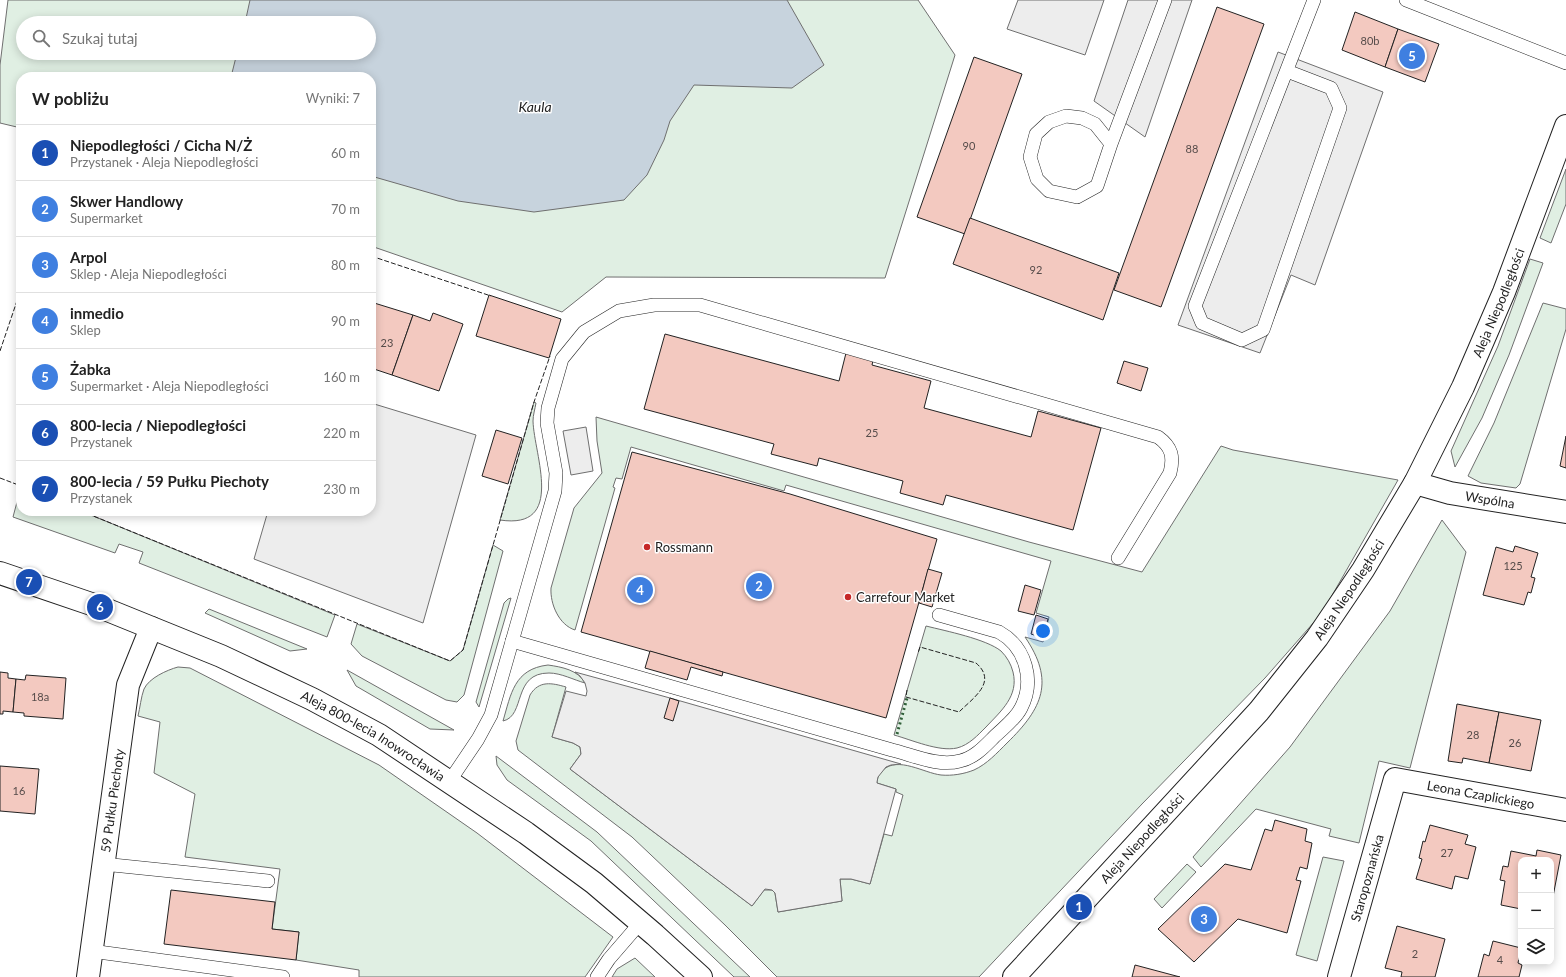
<!DOCTYPE html>
<html lang="pl">
<meta charset="utf-8">
<style>
:root{--surface:#fff;--page:#f2f2f2;--text:#222;--muted:#767676;--line:#e0e0e0;--accent:#c62828}
body{margin:0;font-family:Lato,sans-serif;background:var(--page);color:var(--text)}
.controls{position:absolute;right:12px;bottom:12px;display:grid;overflow:hidden;border-radius:8px;box-shadow:0 2px 10px #0003}
.controls button{width:36px;height:36px;display:grid;place-items:center;padding:0;border:0;border-bottom:1px solid var(--line);background:var(--surface);color:var(--text);font:20px sans-serif}
.you{position:absolute;left:1043px;top:631px;width:14px;height:14px;margin:-10px;border:3px solid #fff;border-radius:50%;background:#1a73e8;box-shadow:0 0 0 6px #1a73e833}
.badge{display:grid;place-items:center;width:26px;height:26px;border-radius:50%;background:var(--accent);color:#fff;font-size:13px;font-weight:700}
.pin{position:absolute;translate:-50% -50%;border:2px solid #fff;box-shadow:0 1px 4px #0006}
.list{margin:0;padding:0;list-style:none}
h2{display:flex;justify-content:space-between;align-items:center;height:52px;margin:0;padding:0 16px;font-size:17px}
h2 small{font-size:13px;font-weight:400;color:var(--muted)}
.list li{display:grid;grid-template-columns:26px 1fr auto;gap:12px;align-items:center;box-sizing:border-box;height:56px;padding:0 16px;border-top:1px solid var(--line)}
.list b{display:block;font-size:15px;white-space:nowrap}
.list p{margin:0;font-size:13px;white-space:nowrap;color:var(--muted)}
.list em{font-size:13px;font-style:normal;color:var(--muted)}
.icon{flex:none;width:22px;height:22px;fill:none;stroke:currentColor;stroke-width:2;stroke-linecap:round;stroke-linejoin:round}
.map{position:relative;flex:none;width:1566px;height:977px;overflow:hidden}
.search{position:absolute;background:var(--surface);box-shadow:0 2px 10px #0003;left:16px;top:16px;width:360px;height:44px;display:flex;align-items:center;gap:10px;box-sizing:border-box;padding:0 14px;border-radius:22px;color:var(--muted);font-size:15px}
.panel{position:absolute;background:var(--surface);box-shadow:0 2px 10px #0003;left:16px;top:72px;width:360px;height:444px;border-radius:16px}
.map>svg:first-child{display:block}
.green{fill:#e0efe3;stroke:#6f6f6f;fill-rule:evenodd}
.parking{fill:#ededed;stroke:#6f6f6f}
.water{fill:#c7d3dd;stroke:#6f6f6f}
.building{fill:#f3c9c0;stroke:#222}
.lines{fill:none;stroke-linecap:round;stroke-linejoin:round}
.lane-casing{stroke:#222;stroke-width:14}
.street-casing{stroke:#222;stroke-width:24}
.secondary-casing{stroke:#222;stroke-width:24}
.lane{stroke:#fff;stroke-width:13}
.street{stroke:#fff;stroke-width:22}
.secondary{stroke:#fff;stroke-width:22}
.hedge{stroke:#2f5e38;stroke-width:3;stroke-dasharray:2 3;stroke-linecap:butt}
.fence{stroke:#222;stroke-width:1;stroke-dasharray:5 2;stroke-linecap:butt}
.poi-dot{fill:#c62828;stroke:#fff;stroke-width:1.5}
.labels{text-anchor:middle;dominant-baseline:central;stroke-width:3;stroke-linejoin:round;paint-order:stroke}
.number-label{font-size:11px;fill:#564c4a}
.street-label{font-size:13px;fill:#222;stroke:#fff}
.poi-label{font-size:13px;fill:#222;stroke:#fff;text-anchor:start}
.water-label{font-size:14px;font-style:italic;fill:#222;stroke:#fff}
</style>
<div class="map">
<svg width="1566" height="977" viewBox="0 0 1566 977">
<rect width="100%" height="100%" fill="#fff"/>
<g class="green">
<path d="M8,0H918L955,55L885,278L606,277L562,312L371,246V77H21V128L0,123V65ZM23,23H369V53H23Z"/>
<polygon points="1566,169 1566,204 1551,243 1540,238"/>
<polygon points="1530,259 1543,263 1509,355 1482,418 1455,467 1451,451 1498,346"/>
<polygon points="1543,303 1566,309 1566,329 1520,484 1516,488 1481,483 1468,476 1494,423"/>
<path d="M534,402L536,403C535,409 533,415 533,421C534,455 566,530 500,520Z"/>
<path d="M596,417L1029,542L1142,572L1221,446L1233,450L1398,480L1322,613L1265,678L1142,804L979,977H777L725,925L632,837L518,750L516,741L530,695C539,680 552,683 566,687L552,737L573,743L580,747L581,754L570,769L752,906L764,890H772L775,893L778,912L842,901L840,879H851L870,884L884,834L892,836L903,795L896,792V789L877,783C877,778 879,774 883,770C898,756 924,773 941,775C952,776 964,774 974,770C987,764 997,753 1007,743C1043,708 1055,681 1025,637L1043,642L1049,617L1036,613L1051,561L786,485L784,491L631,447L622,479L616,478L613,487L615,488L575,630C559,625 550,604 551,588L574,508L602,473L597,441Z"/>
<polygon points="21,487 21,511 81,511 335,615 327,637 139,563 143,552 119,544 115,553 13,517"/>
<polygon points="1442,520 1466,552 1410,768 1379,761 1359,843 1329,836 1331,829 1256,809 1201,867 1193,857 1290,747 1390,611"/>
<polygon points="493,545 503,551 464,695 457,702 446,700 362,656 351,644 357,624 450,661 463,650"/>
<polygon points="511,598 479,707 476,702 504,603 508,599"/>
<polygon points="209,609 307,649 290,651 205,613"/>
<path d="M926,626C946,631 986,639 1001,651C1007,657 1011,664 1013,672C1019,696 1001,711 986,727C978,735 969,745 957,748C939,752 912,740 894,735Z"/>
<path d="M548,665C562,667 578,670 585,683C574,680 561,673 549,673C512,673 526,716 503,721C511,694 514,669 548,665Z"/>
<path d="M178,667L190,668L379,765L477,833L613,937L585,977H359V970L296,960L299,932L272,929L280,869L185,857L195,794L154,773L160,722L138,716C140,708 141,697 144,689C149,678 167,670 178,667Z"/>
<polygon points="347,670 454,730 430,729 356,686"/>
<polygon points="496,756 597,832 750,977 734,977 591,841 507,780 497,765"/>
<polygon points="1323,857 1344,861 1317,961 1296,955"/>
<polygon points="1187,864 1196,872 1162,908 1154,899"/>
<polygon points="635,958 655,977 612,977 617,969"/>
</g>
<g class="parking">
<polygon points="1018,0 1104,0 1085,55 1007,29"/>
<polygon points="1128,0 1192,0 1145,137 1094,101"/>
<polygon points="1278,52 1383,92 1315,285 1291,275 1260,353 1178,325"/>
<polygon points="371,403 476,435 423,623 254,559 268,511 371,511"/>
<polygon points="586,427 593,471 571,475 563,431"/>
<polygon points="575,672 670,698 901,764 891,765 886,767 878,777 877,782 877,783 896,789 870,884 851,879 840,879 842,901 778,912 775,893 772,890 765,889 752,906 570,769 581,754 580,747 573,743 552,737 566,691 586,696 587,691 585,683 580,676"/>
</g>
<polygon class="water" points="250,0 787,0 824,65 792,88 694,85 670,121 664,140 647,175 624,200 534,212 458,201 371,176 371,77 231,77 237,53 369,53 369,23 245,23"/>
<g class="building">
<polygon points="1217,7 1264,24 1161,307 1114,290"/>
<polygon points="1355,12 1398,29 1385,67 1342,50"/>
<polygon points="1398,29 1439,44 1425,82 1385,67"/>
<polygon points="974,57 1022,74 965,234 917,217"/>
<polygon points="970,218 1119,273 1103,320 953,264"/>
<polygon points="489,295 561,319 549,358 476,336"/>
<polygon points="371,302 413,315 392,375 371,368"/>
<polygon points="433,313 463,324 439,391 392,375 413,315 430,321"/>
<polygon points="665,334 839,381 847,349 874,356 872,365 931,381 924,408 1031,437 1038,411 1101,428 1073,530 946,495 943,505 900,493 903,481 819,458 817,466 771,454 774,444 644,409"/>
<polygon points="1124,361 1148,368 1141,391 1117,383"/>
<polygon points="496,430 522,438 508,484 482,476"/>
<polygon points="1566,436 1566,468 1560,466"/>
<polygon points="632,452 790,494 937,539 886,718 581,632"/>
<polygon points="1515,546 1538,553 1531,577 1535,578 1531,593 1528,592 1524,605 1483,595 1496,547 1513,552"/>
<polygon points="928,569 942,573 932,607 919,603"/>
<polygon points="1025,585 1041,590 1034,615 1018,611"/>
<polygon points="1036,615 1048,619 1043,638 1031,634"/>
<polygon points="650,651 723,672 722,676 691,667 687,680 645,668"/>
<polygon points="0,672 8,673 8,678 16,679 13,712 3,711 3,714 0,714"/>
<polygon points="26,675 66,678 63,719 24,716 24,713 13,712 16,679 25,680"/>
<polygon points="670,698 679,701 673,721 664,718"/>
<polygon points="1457,704 1499,712 1489,763 1463,758 1462,763 1448,761"/>
<polygon points="1499,712 1541,720 1531,771 1489,763"/>
<polygon points="0,766 39,769 35,814 0,811"/>
<polygon points="1275,820 1307,829 1305,841 1312,843 1307,869 1300,867 1296,880 1301,881 1287,933 1238,919 1194,962 1158,929 1225,864 1251,870 1265,829 1272,831"/>
<polygon points="1430,825 1468,835 1465,844 1476,847 1468,879 1455,876 1452,889 1416,879 1422,859 1419,858 1423,841 1425,842"/>
<polygon points="1537,850 1561,855 1551,907 1551,860 1521,860 1521,909 1501,905 1505,881 1500,880 1503,866 1508,867 1511,851 1536,856"/>
<polygon points="171,890 275,902 272,929 299,932 296,960 164,944"/>
<polygon points="1397,926 1445,939 1435,977 1401,977 1402,972 1385,968"/>
<polygon points="1493,941 1521,948 1518,963 1522,965 1519,977 1478,977 1484,954 1489,956"/>
<polygon points="1135,965 1180,977 1132,977"/>
</g>
<g class="lines">
<defs>
<g id="lane">
<polyline points="1406,0 1566,63"/>
<polyline points="1287,71 1331,88 1340,108 1263,330 1242,340 1202,323 1195,306 1314,0"/>
<polyline points="1111,144 1095,124 1082,118 1066,116 1049,122 1036,134 1030,157 1037,179 1049,191 1077,197 1097,186 1111,144 1165,0"/>
<path d="M512,641L892,750C913,755 938,767 960,761C974,758 984,747 994,737C1003,728 1015,720 1021,708C1035,681 1026,647 999,632L939,615"/>
<path d="M449,782L478,739L491,715L555,491L556,473L547,423L548,408L562,359L584,332L619,311L654,305H700L1158,437C1172,447 1174,457 1170,473L1118,558"/>
<polyline points="103,864 268,881"/>
<polyline points="91,951 283,977"/>
<polyline points="597,977 609,959 641,922"/>
</g>
<g id="street">
<path id="s1" d="M1415,483L1450,493L1566,512"/>
<path id="s2" d="M88,977L128,685L151,628"/>
<path id="s3" d="M1339,977L1395,779L1566,810"/>
</g>
<g id="secondary">
<path id="s4" d="M0,573L100,607L221,656L312,699L379,735L526,833L594,883L655,935L701,977"/>
<path id="s5" d="M1014,977L1259,711L1317,638L1363,570L1415,483L1463,387L1504,292L1566,126"/>
</g>
</defs>
<use href="#lane" class="lane-casing"/>
<use href="#street" class="street-casing"/>
<use href="#secondary" class="secondary-casing"/>
<use href="#lane" class="lane"/>
<use href="#street" class="street"/>
<use href="#secondary" class="secondary"/>
<polyline class="hedge" points="897,734 907,698"/>
<g class="fence">
<polyline points="371,256 491,296"/>
<polyline points="0,351 21,289"/>
<polyline points="0,478 21,486"/>
<polyline points="81,511 450,661 463,650 534,402 550,356"/>
<path d="M907,690L906,697L959,712C973,698 998,682 976,663L920,647L918,653"/>
</g>
</g>
<g class="poi-dot">
<circle cx="647" cy="547" r="4"/>
<circle cx="848" cy="597" r="4"/>
</g>
<g class="labels">
<g class="number-label">
<text x="1370" y="40">80b</text>
<text x="969" y="145">90</text>
<text x="1192" y="148">88</text>
<text x="1036" y="269">92</text>
<text x="387" y="342">23</text>
<text x="872" y="432">25</text>
<text x="1513" y="565">125</text>
<text x="40" y="696">18a</text>
<text x="1473" y="734">28</text>
<text x="1515" y="742">26</text>
<text x="19" y="790">16</text>
<text x="1447" y="852">27</text>
<text x="1415" y="953">2</text>
<text x="1500" y="959">4</text>
</g>
<g class="street-label">
<text stroke="none"><textPath href="#s5" startOffset="837">Aleja Niepodległości</textPath></text>
<text stroke="none"><textPath href="#s1" startOffset="77">Wspólna</textPath></text>
<text stroke="none"><textPath href="#s5" startOffset="513">Aleja Niepodległości</textPath></text>
<text stroke="none"><textPath href="#s4" startOffset="408">Aleja 800-lecia Inowrocławia</textPath></text>
<text stroke="none"><textPath href="#s3" startOffset="293">Leona Czaplickiego</textPath></text>
<text stroke="none"><textPath href="#s2" startOffset="178">59 Pułku Piechoty</textPath></text>
<text stroke="none"><textPath href="#s5" startOffset="189">Aleja Niepodległości</textPath></text>
<text stroke="none"><textPath href="#s3" startOffset="103">Staropoznańska</textPath></text>
</g>
<g class="poi-label">
<text x="655" y="547">Rossmann</text>
<text x="856" y="597">Carrefour Market</text>
</g>
<g class="water-label">
<text x="535" y="106">Kaula</text>
</g>
</g>
</svg>
<div class="controls">
<button>+</button>
<button>−</button>
<button><svg class="icon" aria-label="layers" viewBox="0 0 24 24"><path d="M12 4l9 5-9 5-9-5zM3 14l9 5 9-5"/></svg></button>
</div>
<div class="you"></div>
<div class="pin badge" style="left:1079px;top:907px;background:#1a4fb4">1</div>
<div class="pin badge" style="left:759px;top:586px;background:#3f7fe0">2</div>
<div class="pin badge" style="left:1204px;top:919px;background:#3f7fe0">3</div>
<div class="pin badge" style="left:640px;top:590px;background:#3f7fe0">4</div>
<div class="pin badge" style="left:1412px;top:56px;background:#3f7fe0">5</div>
<div class="pin badge" style="left:100px;top:607px;background:#1a4fb4">6</div>
<div class="pin badge" style="left:29px;top:582px;background:#1a4fb4">7</div>
<div class="search"><svg class="icon" aria-label="search" viewBox="0 0 24 24"><circle cx="10" cy="10" r="6"/><path d="M15 15l6 6"/></svg>Szukaj tutaj</div>
<section class="panel">
<h2>W pobliżu<small>Wyniki: 7</small></h2>
<ul class="list">
<li><span class="badge" style="background:#1a4fb4">1</span><div><b>Niepodległości / Cicha N/Ż</b><p>Przystanek · Aleja Niepodległości</p></div><em>60 m</em></li>
<li><span class="badge" style="background:#3f7fe0">2</span><div><b>Skwer Handlowy</b><p>Supermarket</p></div><em>70 m</em></li>
<li><span class="badge" style="background:#3f7fe0">3</span><div><b>Arpol</b><p>Sklep · Aleja Niepodległości</p></div><em>80 m</em></li>
<li><span class="badge" style="background:#3f7fe0">4</span><div><b>inmedio</b><p>Sklep</p></div><em>90 m</em></li>
<li><span class="badge" style="background:#3f7fe0">5</span><div><b>Żabka</b><p>Supermarket · Aleja Niepodległości</p></div><em>160 m</em></li>
<li><span class="badge" style="background:#1a4fb4">6</span><div><b>800-lecia / Niepodległości</b><p>Przystanek</p></div><em>220 m</em></li>
<li><span class="badge" style="background:#1a4fb4">7</span><div><b>800-lecia / 59 Pułku Piechoty</b><p>Przystanek</p></div><em>230 m</em></li>
</ul>
</section>
</div>
